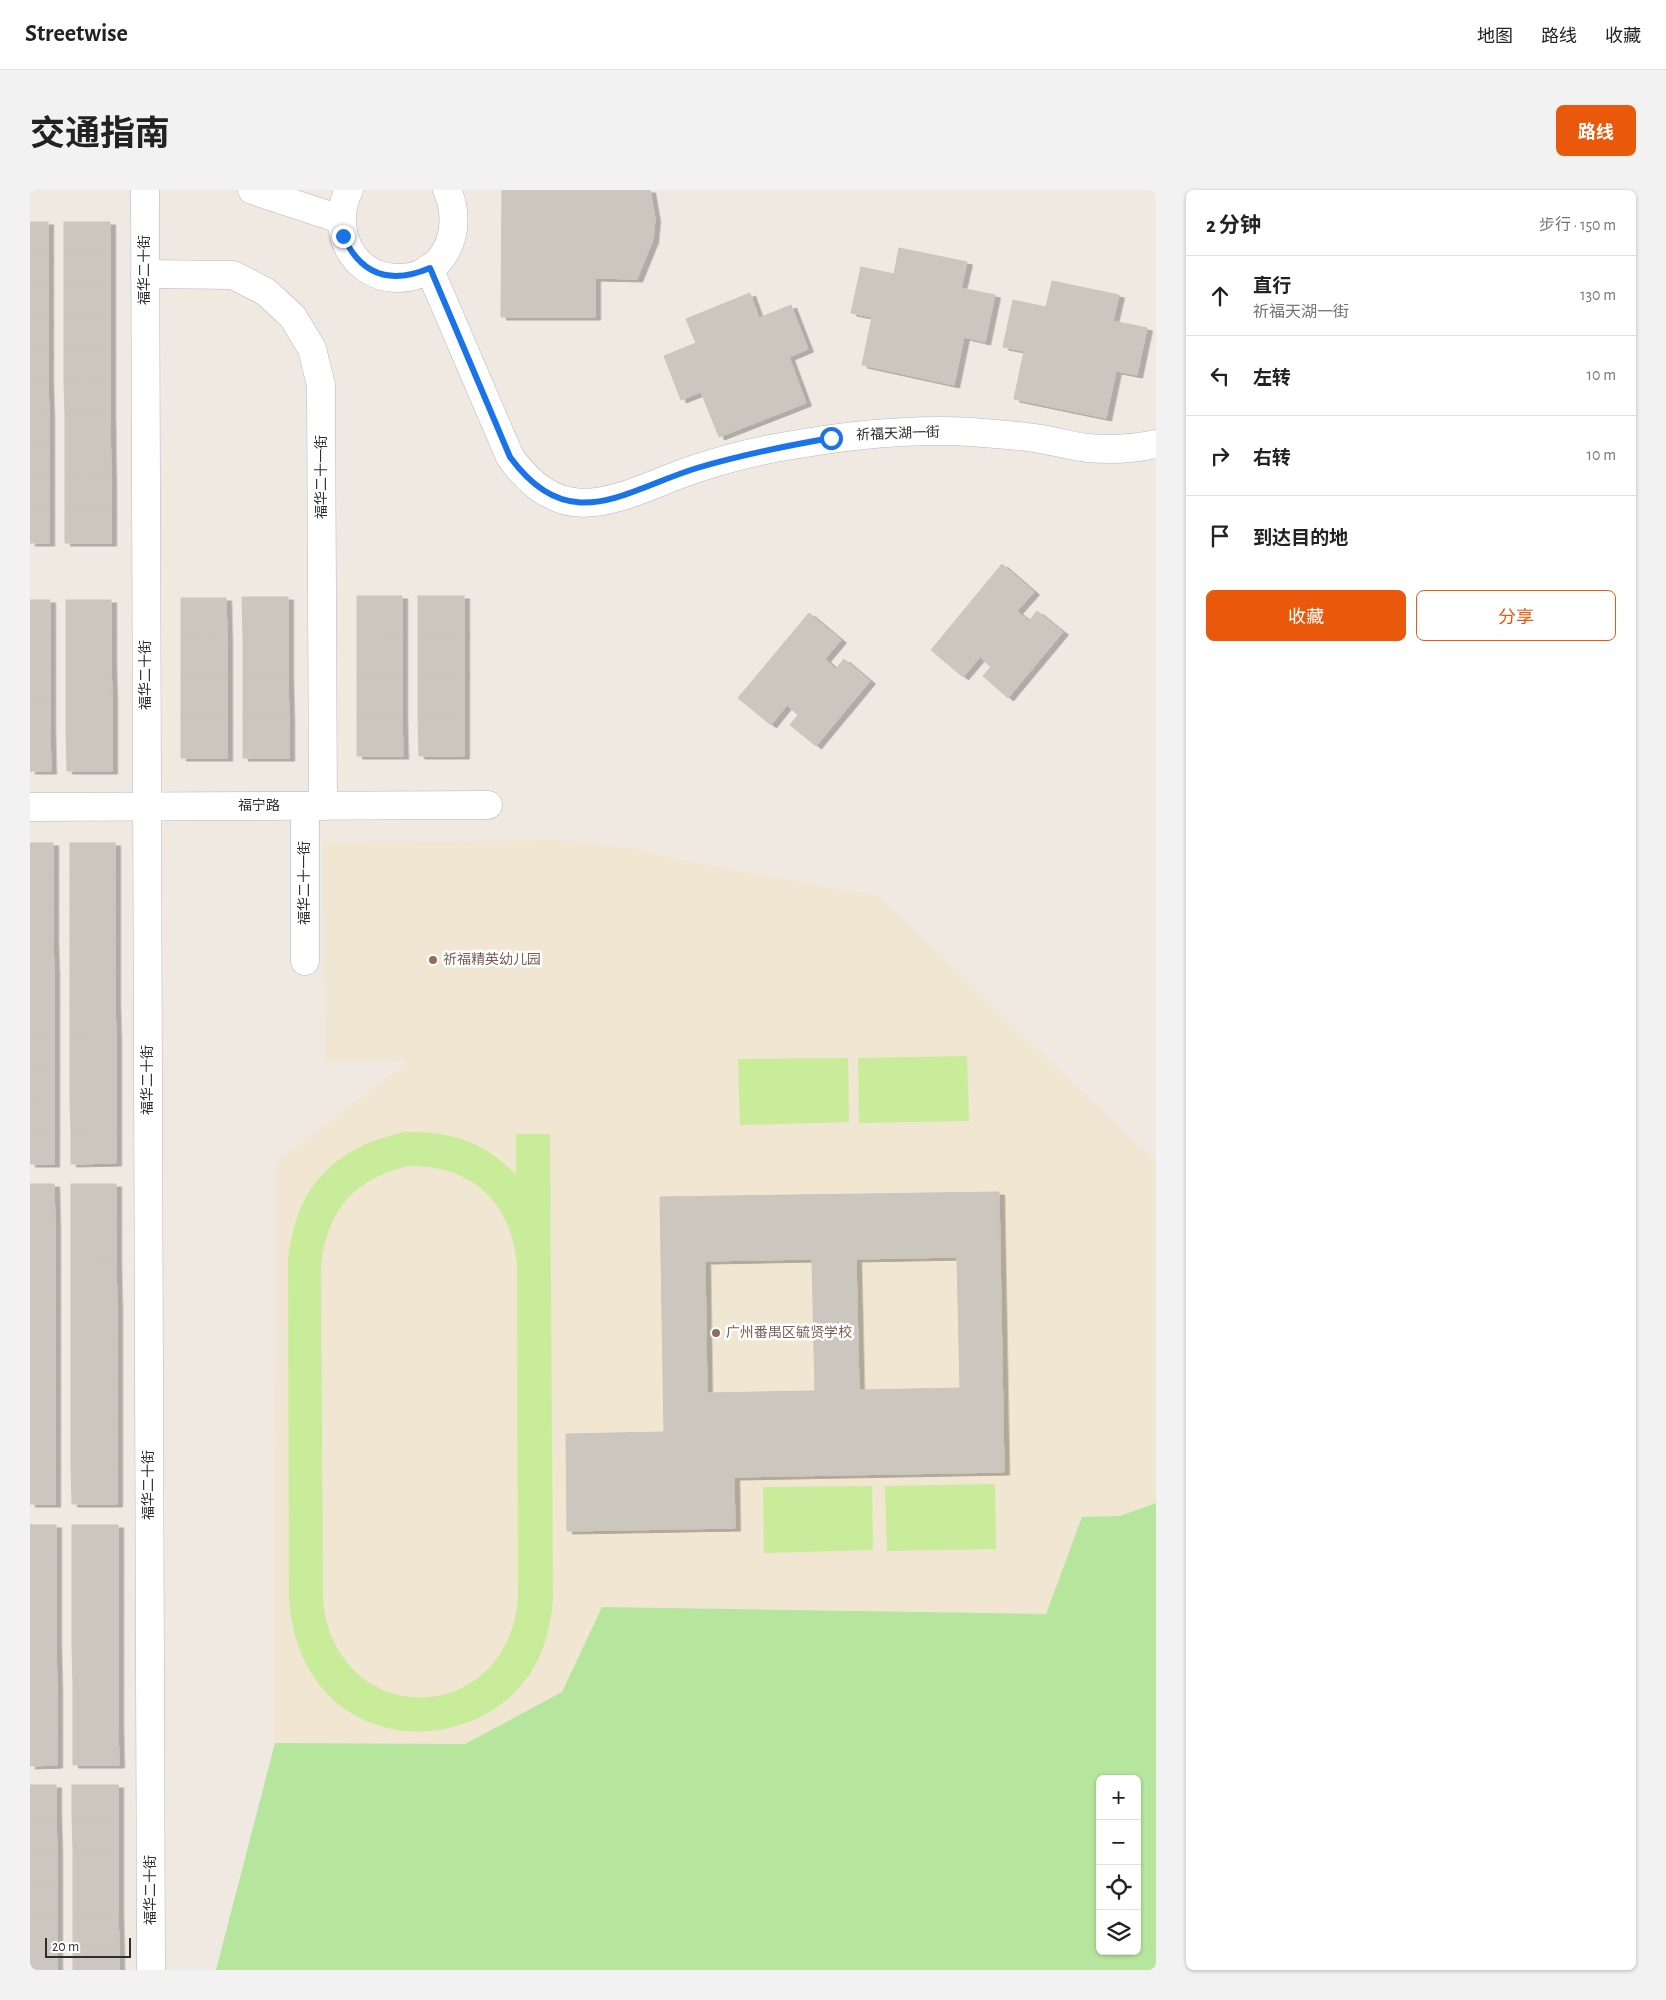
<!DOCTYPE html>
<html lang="zh">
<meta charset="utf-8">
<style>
:root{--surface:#fff;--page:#f2f2f2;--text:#222;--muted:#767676;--line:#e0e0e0;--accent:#ea580c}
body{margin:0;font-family:"Alegreya Sans","Noto Sans SC",sans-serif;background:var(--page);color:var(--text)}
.controls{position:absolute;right:15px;bottom:15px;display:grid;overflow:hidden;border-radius:8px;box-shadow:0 1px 4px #0004}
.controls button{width:45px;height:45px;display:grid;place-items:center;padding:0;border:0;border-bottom:1px solid var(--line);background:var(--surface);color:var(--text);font:25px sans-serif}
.scale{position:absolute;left:15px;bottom:12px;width:86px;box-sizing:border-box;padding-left:5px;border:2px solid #2e2e2e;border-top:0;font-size:14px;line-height:18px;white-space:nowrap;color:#2e2e2e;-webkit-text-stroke:4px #fff;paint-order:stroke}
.stop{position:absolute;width:15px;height:15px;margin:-11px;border:4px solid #1a73e8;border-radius:50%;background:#fff}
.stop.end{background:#1a73e8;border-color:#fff;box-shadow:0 1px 5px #0008}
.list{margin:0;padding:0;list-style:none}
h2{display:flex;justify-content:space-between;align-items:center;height:65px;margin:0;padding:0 20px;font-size:21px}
h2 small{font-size:16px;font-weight:400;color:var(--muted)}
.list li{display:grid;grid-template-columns:32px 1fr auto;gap:15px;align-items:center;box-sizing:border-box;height:80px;padding:0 20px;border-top:1px solid var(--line)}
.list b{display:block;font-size:19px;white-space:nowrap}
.list p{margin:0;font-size:16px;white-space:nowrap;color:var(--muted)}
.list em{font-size:16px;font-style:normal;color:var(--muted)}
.actions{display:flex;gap:10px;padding:15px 20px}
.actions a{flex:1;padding:11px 0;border:1px solid var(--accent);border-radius:8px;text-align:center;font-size:18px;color:var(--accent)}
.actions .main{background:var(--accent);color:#fff}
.icon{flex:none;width:28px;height:28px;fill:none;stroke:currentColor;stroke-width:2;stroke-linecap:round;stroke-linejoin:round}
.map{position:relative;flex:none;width:1126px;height:1780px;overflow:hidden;border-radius:8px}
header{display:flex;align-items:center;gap:30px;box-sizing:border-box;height:70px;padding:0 25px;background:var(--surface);border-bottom:1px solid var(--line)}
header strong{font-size:24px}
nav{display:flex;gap:28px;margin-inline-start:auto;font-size:18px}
.intro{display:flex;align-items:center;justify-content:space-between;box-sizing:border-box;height:120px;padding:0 30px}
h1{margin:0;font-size:35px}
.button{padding:12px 22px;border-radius:8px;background:var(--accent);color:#fff;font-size:18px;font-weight:700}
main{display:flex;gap:30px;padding:0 30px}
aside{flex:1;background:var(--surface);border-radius:8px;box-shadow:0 1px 4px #0004}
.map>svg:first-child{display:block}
.education{fill:#f0e6d1}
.green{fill:#b6e59e;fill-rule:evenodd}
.pitch{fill:#c9ec9a;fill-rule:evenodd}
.building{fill:#cbc7bf;stroke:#cbc5ba;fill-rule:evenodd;filter:url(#shadow)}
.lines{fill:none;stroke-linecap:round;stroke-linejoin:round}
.minor-casing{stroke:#b4b7c1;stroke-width:29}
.minor{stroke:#fff;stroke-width:28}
.route{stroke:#1a73e8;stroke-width:6}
.education-dot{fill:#8d6e63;stroke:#fff;stroke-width:2}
.labels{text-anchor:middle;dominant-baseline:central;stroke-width:5;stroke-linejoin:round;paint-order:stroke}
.street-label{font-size:14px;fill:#2e2e2e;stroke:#fff}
.education-label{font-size:14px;fill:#785e54;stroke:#fff;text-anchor:start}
</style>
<header>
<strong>Streetwise</strong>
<nav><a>地图</a><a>路线</a><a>收藏</a></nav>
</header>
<div class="intro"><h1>交通指南</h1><a class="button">路线</a></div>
<main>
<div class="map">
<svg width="1126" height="1780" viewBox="0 0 1126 1780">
<defs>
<filter id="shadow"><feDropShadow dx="5.5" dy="3" stdDeviation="0" flood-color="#0004"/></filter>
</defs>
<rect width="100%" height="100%" fill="#efe9e1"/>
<polygon class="education" points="530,650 608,659 646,669 849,706 1126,972 1126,1313 1090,1326 1052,1327 1016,1424 572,1417 532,1502 435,1554 245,1553 246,972 378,871 295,872 293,652"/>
<path class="green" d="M1126,1313V1780H186L245,1553L435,1554L532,1502L572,1417L1016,1424L1052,1327L1090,1326ZM1070,1589H1107V1761H1070Z"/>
<g class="pitch">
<polygon points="937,866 939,931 829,933 828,868"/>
<polygon points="818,868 819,932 710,935 708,869"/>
<path d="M375,942C420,941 454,951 486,985V944H520L523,1411C521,1429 518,1446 511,1463C473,1554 339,1571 284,1487C268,1464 262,1439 259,1412L258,1073C264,999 303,957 375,942ZM378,976C442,975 480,1011 487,1073L488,1409C476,1540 305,1540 293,1410L291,1074C298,1019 324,989 378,976Z"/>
<polygon points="965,1294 966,1359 857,1361 855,1296"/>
<polygon points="842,1296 843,1360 734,1363 733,1297"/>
</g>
<g class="building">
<polygon points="472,0 620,0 625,29 623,50 607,89 565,88 565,127 471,127"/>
<rect x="0" y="32" width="18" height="32"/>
<rect x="34" y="32" width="46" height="32"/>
<polygon points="869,58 937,72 931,98 965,105 955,152 934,147 924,195 832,175 842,127 821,123 831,77 864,84"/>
<rect x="0" y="64" width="18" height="33"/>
<rect x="34" y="64" width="46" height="32"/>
<polygon points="1022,91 1089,105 1083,131 1117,138 1107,185 1086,181 1076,228 984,209 994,161 973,157 983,110 1016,117"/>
<rect x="34" y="96" width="46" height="32"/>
<rect x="0" y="97" width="18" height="31"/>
<polygon points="720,103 729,128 761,115 778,159 759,167 776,213 689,247 671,202 651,210 634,166 666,153 656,129"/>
<rect x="0" y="128" width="18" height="32"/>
<rect x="34" y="128" width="46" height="32"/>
<rect x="0" y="160" width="18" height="33"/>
<polygon points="34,160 80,160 80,192 34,193"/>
<polygon points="80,192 80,224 35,224 34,193"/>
<polygon points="0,193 18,193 19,224 0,225"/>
<polygon points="19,224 19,257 0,257 0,225"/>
<polygon points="35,224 80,224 81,288 35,289"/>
<rect x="0" y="257" width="19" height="32"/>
<polygon points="81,288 81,321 35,321 35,289"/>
<rect x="0" y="289" width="19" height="32"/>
<rect x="0" y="321" width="19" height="32"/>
<rect x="35" y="321" width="46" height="32"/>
<polygon points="972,374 1004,402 987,421 999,431 1007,421 1033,442 978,508 953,486 961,477 950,467 933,487 901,460"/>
<polygon points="327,406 372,406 372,446 327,447"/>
<rect x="388" y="406" width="46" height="40"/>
<polygon points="212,407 258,407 258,447 213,447"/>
<polygon points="151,408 196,408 197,447 151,448"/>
<rect x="0" y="410" width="20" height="32"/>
<rect x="36" y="410" width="45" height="32"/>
<polygon points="779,423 811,450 795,469 806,479 814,469 840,491 786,556 760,535 768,525 757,515 741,535 708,508"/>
<rect x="0" y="442" width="20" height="32"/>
<rect x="36" y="442" width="45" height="32"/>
<polygon points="372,446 372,486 327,486 327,447"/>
<rect x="388" y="446" width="46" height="40"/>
<polygon points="197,447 197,488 151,488 151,448"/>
<rect x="213" y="447" width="45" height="41"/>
<rect x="0" y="474" width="20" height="33"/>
<polygon points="36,474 81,474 82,506 36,506"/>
<rect x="327" y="486" width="45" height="40"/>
<rect x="388" y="486" width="46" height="40"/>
<rect x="151" y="488" width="46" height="40"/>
<polygon points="213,488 258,488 259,528 213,528"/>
<rect x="36" y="506" width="46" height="32"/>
<rect x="0" y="507" width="20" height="31"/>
<polygon points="327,526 372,526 373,566 327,566"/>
<polygon points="388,526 434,526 434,566 389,566"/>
<rect x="151" y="528" width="46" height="40"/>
<rect x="213" y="528" width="46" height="40"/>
<polygon points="0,538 20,538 21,581 0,581"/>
<polygon points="36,538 82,538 82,581 37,581"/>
<rect x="0" y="653" width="23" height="32"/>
<rect x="40" y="653" width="45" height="32"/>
<rect x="0" y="685" width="23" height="32"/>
<rect x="40" y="685" width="45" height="32"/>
<rect x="0" y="717" width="23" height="32"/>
<rect x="40" y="717" width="45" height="32"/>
<polygon points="0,749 23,749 24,781 0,781"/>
<rect x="40" y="749" width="45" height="32"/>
<rect x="0" y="781" width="24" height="32"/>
<rect x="40" y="781" width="45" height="32"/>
<rect x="0" y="813" width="24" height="33"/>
<polygon points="40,813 85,813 86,845 40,846"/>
<polygon points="86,845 86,909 40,909 40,846"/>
<rect x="0" y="846" width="24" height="32"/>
<polygon points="0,878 24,878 24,909 0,910"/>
<polygon points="24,909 24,942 0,942 0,910"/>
<polygon points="40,909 86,909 86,941 41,942"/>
<polygon points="86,941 86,973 41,974 41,942"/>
<rect x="0" y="942" width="24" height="32"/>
<polygon points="0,994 24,994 25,1034 0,1034"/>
<rect x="41" y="994" width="45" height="40"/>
<path d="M969,1002L974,1282L704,1287L705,1338L537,1341L536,1244L634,1242L630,1007ZM927,1067L930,1198L829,1200L826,1069ZM782,1069L785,1201L677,1203L675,1071Z"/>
<rect x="0" y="1034" width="25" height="40"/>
<polygon points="41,1034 86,1034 86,1073 41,1074"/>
<polygon points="86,1073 87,1114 41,1114 41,1074"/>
<rect x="0" y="1074" width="25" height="40"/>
<rect x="0" y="1114" width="25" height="40"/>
<rect x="41" y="1114" width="46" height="40"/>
<rect x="0" y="1154" width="25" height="40"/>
<rect x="41" y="1154" width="46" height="40"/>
<rect x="0" y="1194" width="25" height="40"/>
<rect x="41" y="1194" width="46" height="40"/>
<rect x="0" y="1234" width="25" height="40"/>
<rect x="41" y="1234" width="46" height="40"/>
<rect x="0" y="1274" width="25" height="40"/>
<polygon points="41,1274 87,1274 87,1314 42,1314"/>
<rect x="0" y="1335" width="26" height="40"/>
<rect x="42" y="1335" width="46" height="40"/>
<rect x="0" y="1375" width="26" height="40"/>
<rect x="42" y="1375" width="46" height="40"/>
<rect x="0" y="1415" width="26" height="40"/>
<rect x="42" y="1415" width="46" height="40"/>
<polygon points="0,1455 26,1455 27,1495 0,1496"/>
<polygon points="42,1455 88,1455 88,1495 43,1495"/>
<polygon points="27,1495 27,1535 0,1536 0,1496"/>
<rect x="43" y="1495" width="45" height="40"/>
<polygon points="27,1535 27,1575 0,1576 0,1536"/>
<polygon points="43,1535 88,1535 89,1575 43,1575"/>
<rect x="0" y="1595" width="26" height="32"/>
<rect x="42" y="1595" width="46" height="32"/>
<polygon points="0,1627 26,1627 27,1659 0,1659"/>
<polygon points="42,1627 88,1627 88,1659 43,1659"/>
<rect x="0" y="1659" width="27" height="32"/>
<rect x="43" y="1659" width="45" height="64"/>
<rect x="0" y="1691" width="27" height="32"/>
<polygon points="0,1723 27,1723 27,1755 0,1756"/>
<polygon points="43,1723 88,1723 89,1755 43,1755"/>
<polygon points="27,1755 27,1780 0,1780 0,1756"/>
<rect x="43" y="1755" width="46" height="25"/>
</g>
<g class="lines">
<defs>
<g id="minor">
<polyline points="115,0 121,1780"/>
<polyline points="222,0 310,29"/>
<path d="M319,0C300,37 320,86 366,88C415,89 435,40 417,0"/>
<path d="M399,78L480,267C537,347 593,303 665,279C695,269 726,261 757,256C818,245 880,238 942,242C964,244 988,245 1010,249C1026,251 1042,257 1058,258C1080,260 1104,259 1126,254"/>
<polyline points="115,84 203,85 236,102 263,127 282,159 291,195 293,616"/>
<polyline points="275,616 275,771"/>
<polyline points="0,617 458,615"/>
</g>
</defs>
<use href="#minor" class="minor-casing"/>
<use href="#minor" class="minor"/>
</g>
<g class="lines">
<path class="route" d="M313,46C331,85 360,95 400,78L480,267C539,348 593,301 667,278C711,265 755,256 801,248"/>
</g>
<g class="education-dot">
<circle cx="403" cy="770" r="5"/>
<circle cx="686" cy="1143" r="5"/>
</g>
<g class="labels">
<g class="street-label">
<text transform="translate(115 80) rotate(-90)">福华二十街</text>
<text transform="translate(868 244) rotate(-2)">祈福天湖一街</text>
<text transform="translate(292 287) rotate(-90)">福华二十一街</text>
<text transform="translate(116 485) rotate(-90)">福华二十街</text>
<text x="229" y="616">福宁路</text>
<text transform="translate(275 693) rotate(-90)">福华二十一街</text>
<text transform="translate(118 890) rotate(-90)">福华二十街</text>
<text transform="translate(119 1295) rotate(-90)">福华二十街</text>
<text transform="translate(121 1700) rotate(-90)">福华二十街</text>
</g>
<g class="education-label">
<text x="413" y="770">祈福精英幼儿园</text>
<text x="696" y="1143">广州番禺区毓贤学校</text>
</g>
</g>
</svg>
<div class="controls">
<button>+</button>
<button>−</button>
<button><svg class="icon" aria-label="locate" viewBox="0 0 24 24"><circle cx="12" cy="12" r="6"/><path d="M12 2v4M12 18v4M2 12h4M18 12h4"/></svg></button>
<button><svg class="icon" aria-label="layers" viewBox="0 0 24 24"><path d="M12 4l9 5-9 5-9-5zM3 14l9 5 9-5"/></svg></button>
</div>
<div class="scale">20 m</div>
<div class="stop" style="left:801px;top:248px"></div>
<div class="stop end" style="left:313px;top:46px"></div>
</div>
<aside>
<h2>2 分钟<small>步行 · 150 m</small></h2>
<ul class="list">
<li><svg class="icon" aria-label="ahead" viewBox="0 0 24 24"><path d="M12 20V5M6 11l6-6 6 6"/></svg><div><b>直行</b><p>祈福天湖一街</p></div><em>130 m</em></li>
<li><svg class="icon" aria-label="left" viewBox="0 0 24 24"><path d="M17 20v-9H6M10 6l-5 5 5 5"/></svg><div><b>左转</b></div><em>10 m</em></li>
<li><svg class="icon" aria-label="right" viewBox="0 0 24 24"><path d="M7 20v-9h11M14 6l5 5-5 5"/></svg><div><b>右转</b></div><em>10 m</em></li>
<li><svg class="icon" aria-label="arrive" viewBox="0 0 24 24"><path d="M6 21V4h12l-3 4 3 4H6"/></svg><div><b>到达目的地</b></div></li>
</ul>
<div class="actions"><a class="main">收藏</a><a>分享</a></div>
</aside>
</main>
